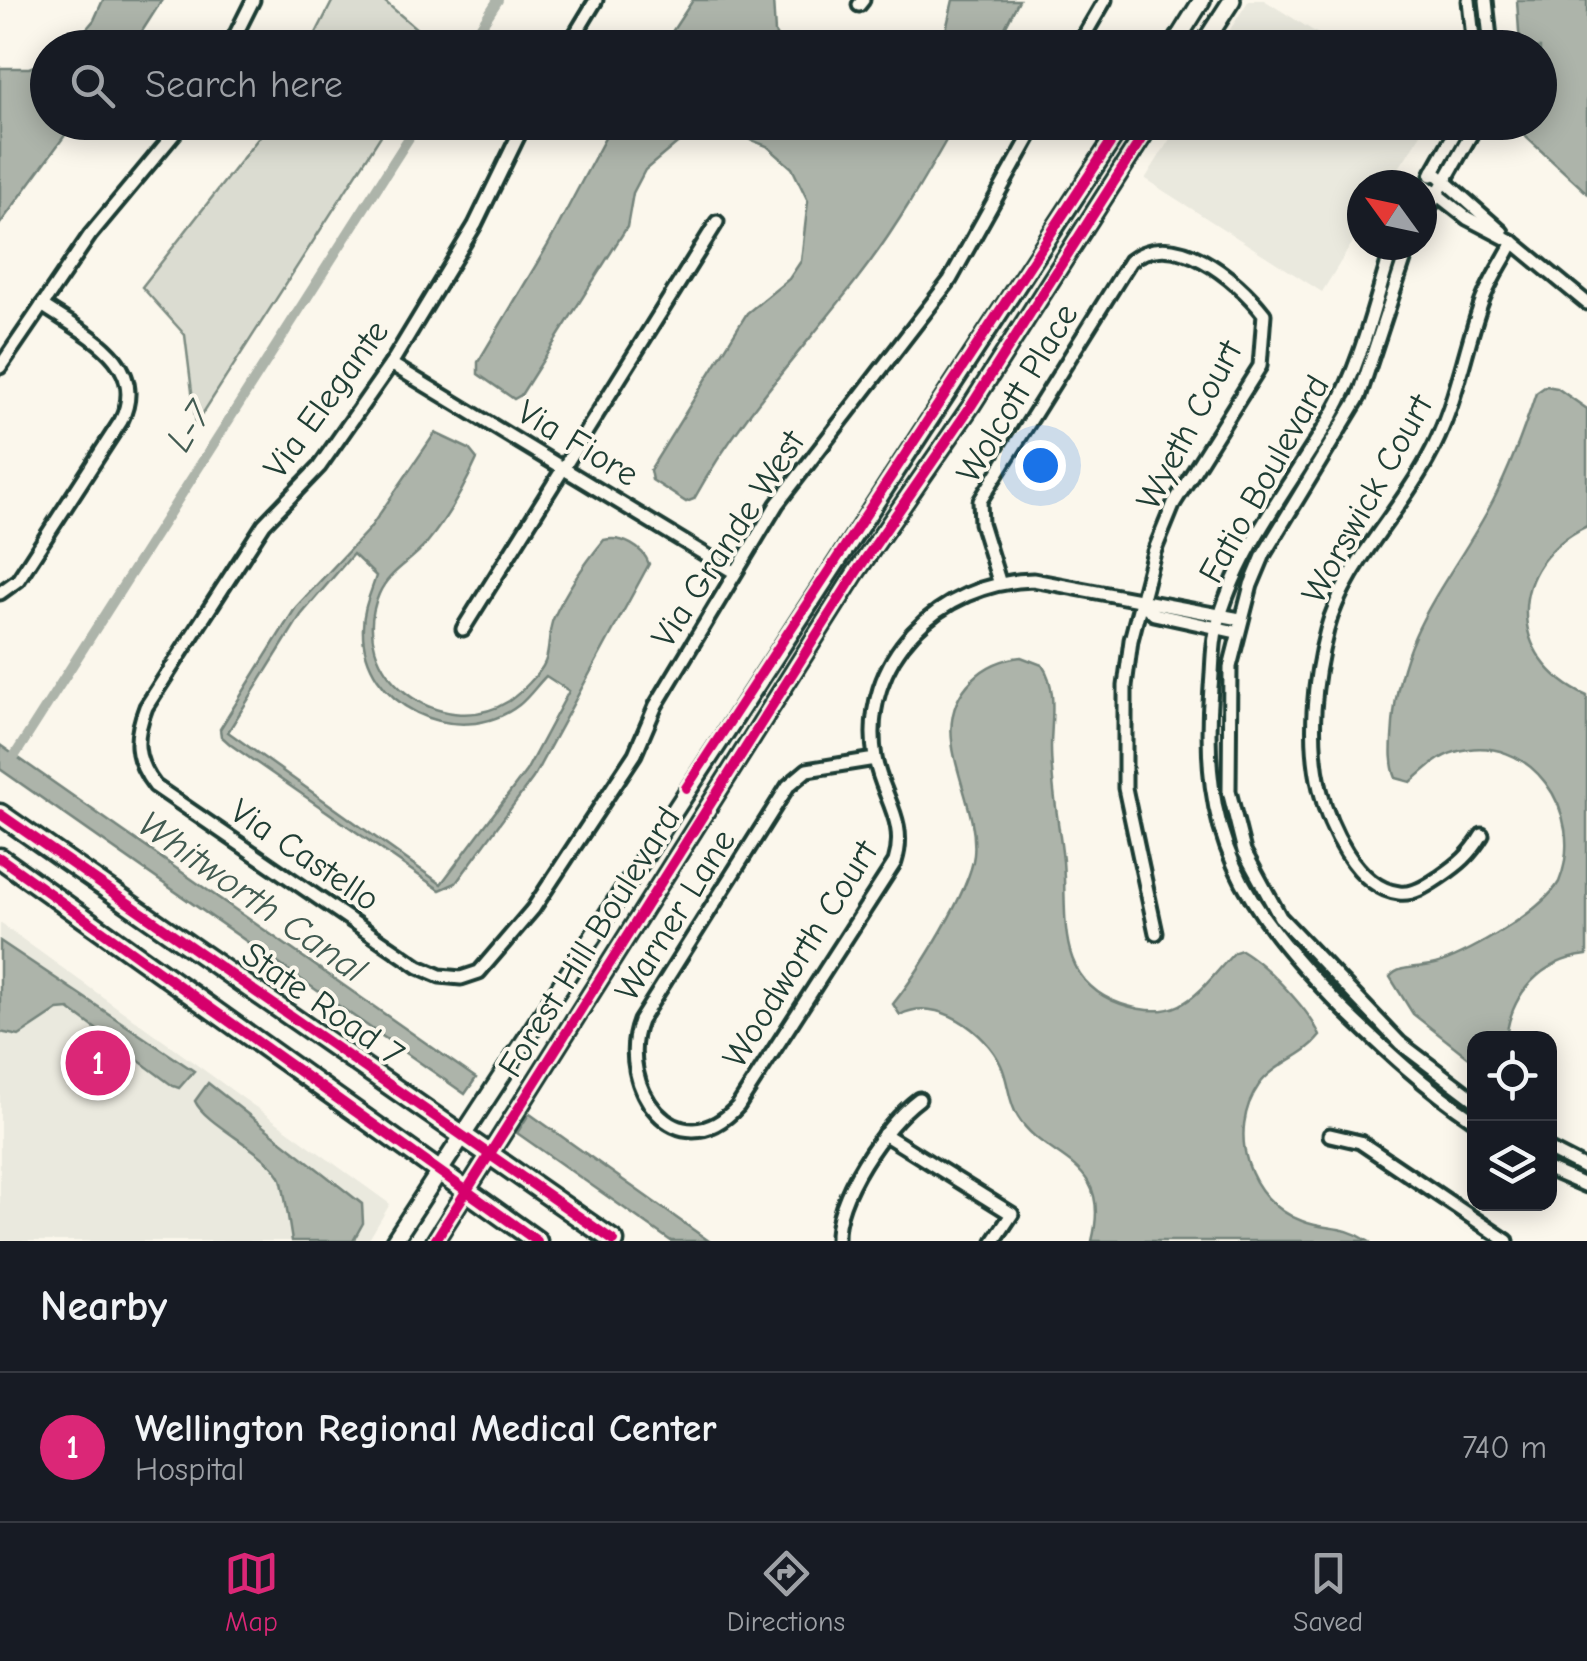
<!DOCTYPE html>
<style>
:root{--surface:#171b24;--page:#242831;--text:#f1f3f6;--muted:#9ea1a6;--line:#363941;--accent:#db2777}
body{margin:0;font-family:"Comic Neue",sans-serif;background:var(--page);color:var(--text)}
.controls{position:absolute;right:30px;bottom:30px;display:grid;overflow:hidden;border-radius:20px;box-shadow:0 5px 25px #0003}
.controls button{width:90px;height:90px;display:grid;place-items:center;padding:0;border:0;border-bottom:2px solid var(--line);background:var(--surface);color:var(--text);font:50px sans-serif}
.compass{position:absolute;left:1347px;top:170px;width:90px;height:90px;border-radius:50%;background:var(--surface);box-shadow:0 5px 25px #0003;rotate:303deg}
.you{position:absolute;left:1040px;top:465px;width:35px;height:35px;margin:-25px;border:8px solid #fff;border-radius:50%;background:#1a73e8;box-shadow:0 0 0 15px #1a73e833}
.badge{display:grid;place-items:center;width:65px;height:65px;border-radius:50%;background:var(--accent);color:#fff;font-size:32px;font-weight:700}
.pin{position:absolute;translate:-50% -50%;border:5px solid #fff;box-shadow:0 2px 10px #0006}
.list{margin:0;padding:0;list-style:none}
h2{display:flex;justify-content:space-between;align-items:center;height:130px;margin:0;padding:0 40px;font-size:42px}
h2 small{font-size:32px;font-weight:400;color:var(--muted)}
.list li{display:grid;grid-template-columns:65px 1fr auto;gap:30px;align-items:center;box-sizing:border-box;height:150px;padding:0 40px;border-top:2px solid var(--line)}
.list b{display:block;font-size:38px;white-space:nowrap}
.list p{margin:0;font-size:32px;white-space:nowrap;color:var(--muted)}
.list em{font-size:32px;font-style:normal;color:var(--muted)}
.icon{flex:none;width:55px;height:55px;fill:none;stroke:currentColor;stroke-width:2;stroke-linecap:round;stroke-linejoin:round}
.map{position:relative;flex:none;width:1587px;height:1241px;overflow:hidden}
.search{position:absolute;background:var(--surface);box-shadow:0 5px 25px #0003;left:30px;right:30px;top:30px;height:110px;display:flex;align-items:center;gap:25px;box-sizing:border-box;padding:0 35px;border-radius:55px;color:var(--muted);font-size:38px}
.sheet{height:280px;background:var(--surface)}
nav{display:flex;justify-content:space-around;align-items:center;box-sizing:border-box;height:140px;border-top:2px solid var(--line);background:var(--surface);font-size:28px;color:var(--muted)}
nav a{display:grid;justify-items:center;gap:5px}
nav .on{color:var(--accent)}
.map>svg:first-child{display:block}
.built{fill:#eae9de}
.green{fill:#dbdcd1;stroke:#7d8c82;stroke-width:2.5}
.water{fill:#adb4aa;stroke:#74847b;stroke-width:2.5;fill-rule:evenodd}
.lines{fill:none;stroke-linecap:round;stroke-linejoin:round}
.canal{stroke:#adb4aa;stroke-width:10}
.street-casing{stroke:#1f3d34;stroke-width:19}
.secondary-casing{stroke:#1f3d34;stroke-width:22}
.primary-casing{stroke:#1f3d34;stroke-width:25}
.street{stroke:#fbf7ec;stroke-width:11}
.secondary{stroke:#fbf7ec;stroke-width:15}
.primary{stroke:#fbf7ec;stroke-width:18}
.cycleway-casing{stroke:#fbf7ec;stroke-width:16}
.cycleway{stroke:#d6006c;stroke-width:10}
.labels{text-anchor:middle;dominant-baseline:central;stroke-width:8;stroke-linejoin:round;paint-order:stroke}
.street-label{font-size:35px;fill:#1f3d34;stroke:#fbf7ec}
.water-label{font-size:38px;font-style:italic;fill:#425b52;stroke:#fbf7ec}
</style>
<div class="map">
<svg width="1587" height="1241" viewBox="0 0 1587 1241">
<rect width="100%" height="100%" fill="#fbf7ec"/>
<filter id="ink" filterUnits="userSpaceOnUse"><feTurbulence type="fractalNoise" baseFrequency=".01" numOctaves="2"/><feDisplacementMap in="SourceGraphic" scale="20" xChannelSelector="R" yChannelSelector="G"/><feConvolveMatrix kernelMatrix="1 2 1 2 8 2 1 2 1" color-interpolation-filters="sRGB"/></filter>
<g filter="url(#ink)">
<g class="built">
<polygon points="1249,0 1264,0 1339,47 1219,47"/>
<polygon points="1174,123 1428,123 1388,185 1362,185 1362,227 1322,292 1145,179 1178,126"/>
<polygon points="0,923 390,1204 368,1241 0,1241"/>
</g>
<g class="green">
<polygon points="333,0 383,0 438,47 309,47"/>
<polygon points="271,122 389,123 196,424 185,335 142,287"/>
</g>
<g class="water">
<polygon points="103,0 162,0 132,47 71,47 94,20"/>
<polygon points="693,0 773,0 775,33 783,47 662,47"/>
<polygon points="953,0 1019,0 995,47 942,47"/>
<polygon points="1517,0 1587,0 1587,193 1513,125 1540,122 1540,48 1520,47"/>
<polygon points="47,61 48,122 74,123 0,224 0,68 29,68"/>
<path d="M613,123H956C926,176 896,229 858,278C802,351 739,417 694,499L686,502L652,480L650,470L747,313L789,279L801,261L808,201L792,168L767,146L741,136L682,139L645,170L633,193L627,227L521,395L514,399L478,374V362L548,245Z"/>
<path d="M1546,386L1557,388L1587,409V526C1506,564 1505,659 1587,696V955C1541,960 1511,994 1506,1038H1474V1062L1413,1014L1390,977C1399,964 1423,969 1439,963C1472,951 1541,912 1559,882C1587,813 1530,730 1455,752C1437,757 1425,770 1411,782L1396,778C1389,761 1392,742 1393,724C1400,628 1451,581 1493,501C1511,466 1524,430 1536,393Z"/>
<path d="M435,433L469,449L477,459C464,488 446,520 426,544C411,562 389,571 379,594C345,671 440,744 509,701C519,694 541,673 545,662C551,648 547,631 554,617C566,591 586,562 604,540C622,536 643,547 649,564L533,778L456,883L440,890L231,745L221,736L220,729L296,607L370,528ZM353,554L376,576C371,593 363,608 363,627C360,705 458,752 519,705C529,697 537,685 546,676L569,691L526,771L441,884L228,732L301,615Z"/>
<path d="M1021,657L1042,665C1058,688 1051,721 1051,747C1051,786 1059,823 1063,861C1068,917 1053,980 1121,1004C1185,1026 1200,988 1235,952L1241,950C1265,964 1310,1010 1320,1036C1304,1057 1275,1063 1259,1085C1226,1132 1248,1201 1302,1221C1327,1231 1342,1224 1368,1241H1092C1113,1158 1046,1163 1018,1117C1008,1102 1009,1082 1001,1065C986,1032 937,995 900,1015L893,1004C917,974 970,891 974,855C980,795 921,730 973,679C986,666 1003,659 1021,657Z"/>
<polygon points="0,745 476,1078 465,1094 0,769"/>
<polygon points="0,941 194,1071 179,1088 173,1086 69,1009 58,1010 19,1036 0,1032"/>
<path d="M208,1083L362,1204L363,1223L353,1241H292C290,1230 284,1187 281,1179C271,1153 205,1125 195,1101Z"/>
<polygon points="529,1114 530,1114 709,1241 671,1241 517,1133"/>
</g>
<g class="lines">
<g class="canal">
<polyline points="467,48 498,0"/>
<polyline points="10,763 419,122"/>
</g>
<defs>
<g id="street">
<polyline points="1469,0 1474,48"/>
<polyline points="1486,0 1491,48"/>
<polyline points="859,5 863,0"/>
<polyline points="229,48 253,0"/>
<polyline points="567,48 596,0"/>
<polyline points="1077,48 1105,0"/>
<path d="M525,122L475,225L391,364L319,467L264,524L146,707C134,738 134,759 155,786L419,967L440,976L461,978L479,972L533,909L635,754L656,705L777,504L950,280L1038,122"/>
<polyline points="1433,171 1502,232"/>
<polyline points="1431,175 1461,122"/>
<polyline points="1425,185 1467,218 1513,242 1587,303"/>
<polyline points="1422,221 1478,122"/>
<path d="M1393,245C1375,302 1362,363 1332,415C1293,483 1237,549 1217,627C1212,646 1213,668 1211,687C1199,837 1241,905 1342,1008C1384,1049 1426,1088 1474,1120"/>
<polyline points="1409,245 1359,397 1264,554 1251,585 1230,667 1229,791 1244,851 1280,917 1400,1043 1474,1099"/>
<polyline points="391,364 734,572"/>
<polyline points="0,367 90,235 184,122"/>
<path d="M999,581L981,523L980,501L1130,261C1174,226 1236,278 1264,314L1260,366L1174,503L1154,552L1131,640L1125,686V788L1156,933"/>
<path d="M0,593L18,580L121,421C150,362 83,333 42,305"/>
<polyline points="1141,602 1154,614 1236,632"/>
<polyline points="463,629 717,222"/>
<path d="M875,759L807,770L788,786L640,1021C615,1085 677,1173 738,1106L895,862C908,821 882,797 875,758C859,659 940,582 1033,580L1240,619"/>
<path d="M1482,835C1470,855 1459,864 1440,877C1428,885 1414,895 1399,893C1356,888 1328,824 1320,789C1308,739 1314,679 1327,630C1343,568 1397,516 1427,460C1454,412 1462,361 1479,310C1486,286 1502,264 1513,242"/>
<polyline points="884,1134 1012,1214 994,1241"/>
<polyline points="1330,1135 1360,1142 1507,1241"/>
<polyline points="1550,1150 1587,1169"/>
<polyline points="1550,1170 1587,1186"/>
<path d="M837,1241C835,1197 884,1125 919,1099"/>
</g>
<g id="secondary">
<polyline points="1172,48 1202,0"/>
<polyline points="1201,48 1232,0"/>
<polyline points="394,1241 1124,122"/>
<polyline points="435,1241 855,574 971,406 1152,122"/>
</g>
<g id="primary">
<polyline points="0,814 614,1241"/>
<polyline points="0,858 537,1241"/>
</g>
</defs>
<use href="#street" class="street-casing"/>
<use href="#secondary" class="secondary-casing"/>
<use href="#primary" class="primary-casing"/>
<use href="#street" class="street"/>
<use href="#secondary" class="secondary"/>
<use href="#primary" class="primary"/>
<defs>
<g id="cycleway">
<polyline points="686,788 1124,122"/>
<polyline points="0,814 614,1241"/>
<polyline points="0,858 537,1241"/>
<polyline points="435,1241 855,574 971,406 1152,122"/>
</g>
</defs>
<use href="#cycleway" class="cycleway-casing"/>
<use href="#cycleway" class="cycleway"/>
</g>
</g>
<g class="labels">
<g class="street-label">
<text transform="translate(1017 393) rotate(-59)">Wolcott Place</text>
<text transform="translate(326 399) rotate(-54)">Via Elegante</text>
<text transform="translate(1189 425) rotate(-62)">Wyeth Court</text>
<text transform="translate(578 443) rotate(31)">Via Fiore</text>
<text transform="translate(1264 479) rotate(-61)">Fatio Boulevard</text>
<text transform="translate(1367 499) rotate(-61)">Worswick Court</text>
<text transform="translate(728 539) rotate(-57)">Via Grande West</text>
<text transform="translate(305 855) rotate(34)">Via Castello</text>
<text transform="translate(675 915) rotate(-58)">Warner Lane</text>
<text transform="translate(589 942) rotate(-58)">Forest Hill Boulevard</text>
<text transform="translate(800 954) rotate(-58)">Woodworth Court</text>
<text transform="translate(323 1004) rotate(35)">State Road 7</text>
</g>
<g class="water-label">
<text transform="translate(189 427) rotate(-57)">L-7</text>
<text transform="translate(252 897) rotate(35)">Whitworth Canal</text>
</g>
</g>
</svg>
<div class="controls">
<button><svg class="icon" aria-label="locate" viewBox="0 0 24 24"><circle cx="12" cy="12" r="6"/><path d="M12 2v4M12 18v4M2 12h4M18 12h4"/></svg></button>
<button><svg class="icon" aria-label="layers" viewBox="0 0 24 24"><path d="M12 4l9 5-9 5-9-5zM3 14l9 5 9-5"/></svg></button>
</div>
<svg class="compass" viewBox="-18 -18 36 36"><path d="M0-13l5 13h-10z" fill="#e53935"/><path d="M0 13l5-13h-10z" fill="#9ea1a6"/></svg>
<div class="you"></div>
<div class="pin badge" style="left:98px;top:1063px">1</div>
<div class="search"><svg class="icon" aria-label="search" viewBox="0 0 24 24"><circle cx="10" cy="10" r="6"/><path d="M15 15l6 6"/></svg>Search here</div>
</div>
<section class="sheet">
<h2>Nearby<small></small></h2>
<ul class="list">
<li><span class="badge">1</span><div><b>Wellington Regional Medical Center</b><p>Hospital</p></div><em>740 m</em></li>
</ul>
</section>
<nav>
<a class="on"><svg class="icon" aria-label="map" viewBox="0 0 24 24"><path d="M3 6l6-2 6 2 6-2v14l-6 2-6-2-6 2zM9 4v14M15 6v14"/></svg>Map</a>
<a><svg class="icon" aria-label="directions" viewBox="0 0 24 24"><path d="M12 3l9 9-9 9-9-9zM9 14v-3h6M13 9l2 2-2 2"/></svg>Directions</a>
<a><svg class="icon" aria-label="saved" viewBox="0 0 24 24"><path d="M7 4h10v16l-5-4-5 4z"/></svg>Saved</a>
</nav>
